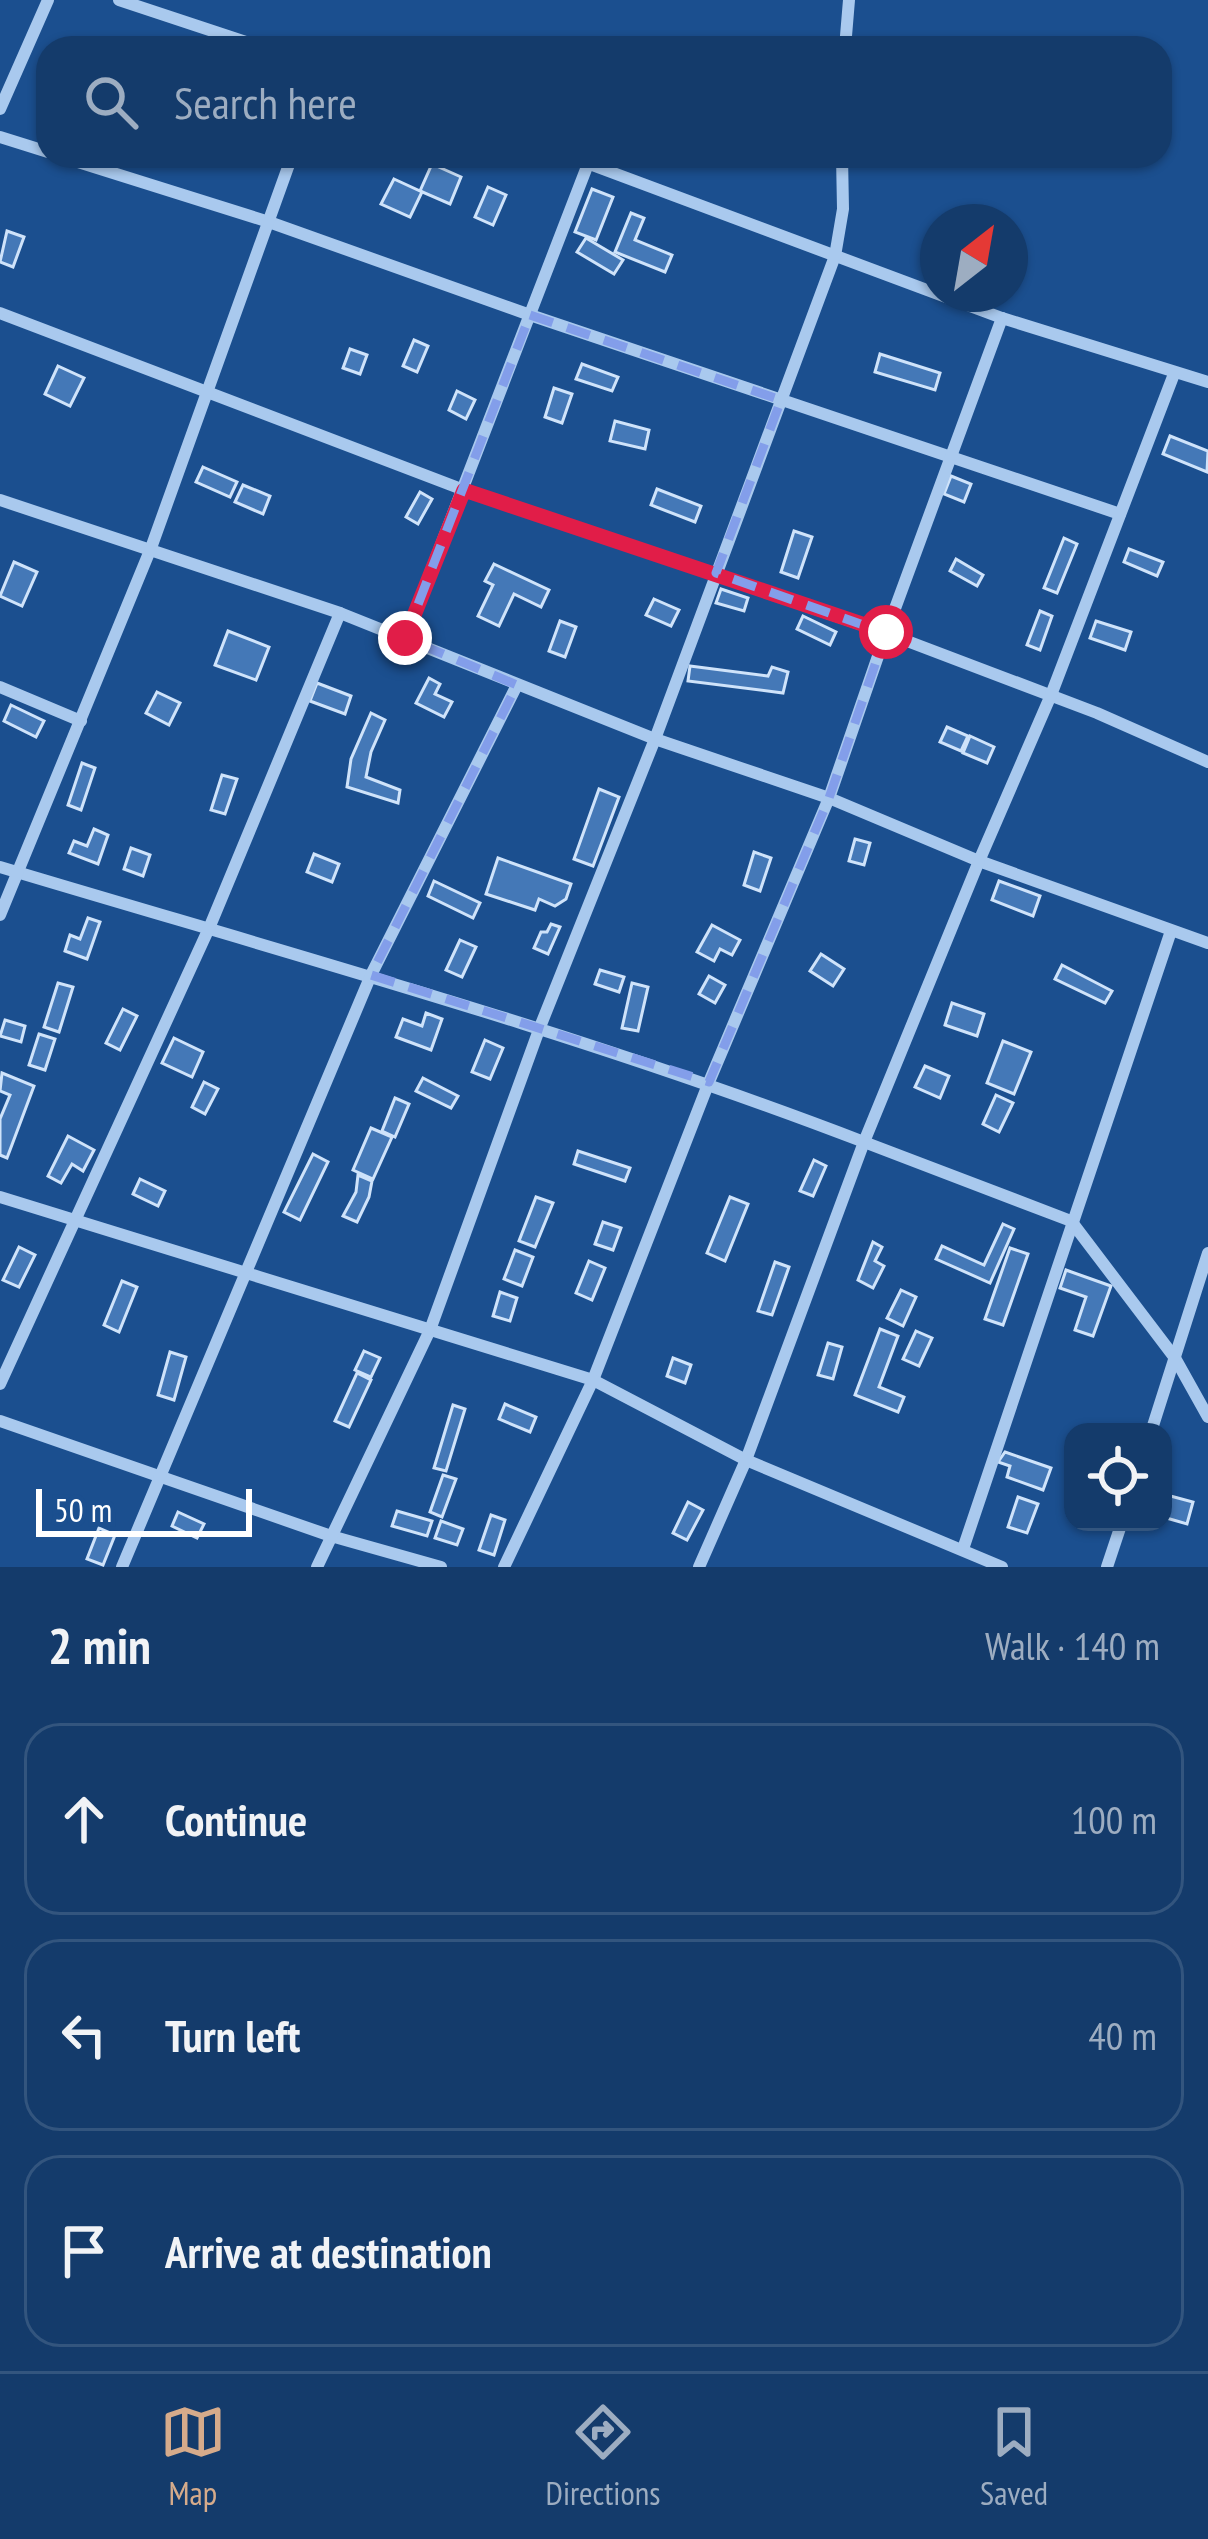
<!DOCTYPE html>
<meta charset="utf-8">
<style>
:root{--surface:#143b6b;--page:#214673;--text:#f1f3f6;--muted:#9dadc1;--line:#33557e;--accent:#d6ab8b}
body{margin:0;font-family:"PT Sans Narrow",sans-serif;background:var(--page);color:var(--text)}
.controls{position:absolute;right:36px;bottom:36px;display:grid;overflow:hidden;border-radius:24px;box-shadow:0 3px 9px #0004}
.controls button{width:108px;height:108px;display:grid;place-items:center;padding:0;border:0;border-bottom:3px solid var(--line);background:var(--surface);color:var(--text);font:60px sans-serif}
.compass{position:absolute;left:920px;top:204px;width:108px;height:108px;border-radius:50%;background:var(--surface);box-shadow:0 3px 9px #0004;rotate:31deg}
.scale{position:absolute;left:36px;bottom:30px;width:216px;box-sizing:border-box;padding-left:12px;border:6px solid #fff;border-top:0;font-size:33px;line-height:42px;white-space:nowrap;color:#fff;-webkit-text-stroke:9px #1b4f8f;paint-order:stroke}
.stop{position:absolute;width:36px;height:36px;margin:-27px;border:9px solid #e11d48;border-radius:50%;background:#fff}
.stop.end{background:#e11d48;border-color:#fff;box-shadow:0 3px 12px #0008}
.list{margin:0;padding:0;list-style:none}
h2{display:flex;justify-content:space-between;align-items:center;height:156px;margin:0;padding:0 48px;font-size:51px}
h2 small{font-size:39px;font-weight:400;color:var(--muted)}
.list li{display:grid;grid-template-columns:78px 1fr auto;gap:36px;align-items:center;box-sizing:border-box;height:192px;margin:0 24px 24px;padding:0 24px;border:3px solid var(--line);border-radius:36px}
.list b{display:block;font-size:45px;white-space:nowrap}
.list em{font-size:39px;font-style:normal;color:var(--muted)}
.icon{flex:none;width:66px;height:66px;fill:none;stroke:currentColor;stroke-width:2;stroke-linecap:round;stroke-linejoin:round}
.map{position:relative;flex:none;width:1208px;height:1567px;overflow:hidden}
.search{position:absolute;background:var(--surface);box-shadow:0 3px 9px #0004;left:36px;right:36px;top:36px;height:132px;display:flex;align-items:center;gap:30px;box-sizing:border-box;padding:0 42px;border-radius:36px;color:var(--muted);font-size:45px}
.sheet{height:804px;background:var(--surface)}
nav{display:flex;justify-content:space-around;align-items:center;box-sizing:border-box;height:168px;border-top:3px solid var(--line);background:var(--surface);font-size:33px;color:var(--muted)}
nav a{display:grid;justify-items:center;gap:6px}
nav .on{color:var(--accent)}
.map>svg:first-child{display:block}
.building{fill:#4478b7;stroke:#cfe3fa;stroke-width:3}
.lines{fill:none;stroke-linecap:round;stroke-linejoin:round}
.minor{stroke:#a9c9ee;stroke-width:12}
.route{stroke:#e11d48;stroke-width:15}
.marked{fill:none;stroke:#839eea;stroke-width:9;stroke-dasharray:24 15;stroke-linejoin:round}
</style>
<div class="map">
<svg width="1208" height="1567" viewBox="0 0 1208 1567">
<rect width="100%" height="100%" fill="#1b4f8f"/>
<g class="building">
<polygon points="432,164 461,177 450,204 420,191"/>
<polygon points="394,179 422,192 410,217 381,204"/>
<polygon points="488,187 506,195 493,225 475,217"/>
<polygon points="592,189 613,197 596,240 575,232"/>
<polygon points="631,213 644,218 635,240 672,255 665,272 615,252"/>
<polygon points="7,231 24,237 13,267 0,262"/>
<polygon points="586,238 623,260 614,274 577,252"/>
<polygon points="414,340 428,346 417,372 403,366"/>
<polygon points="350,349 367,355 360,374 343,368"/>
<polygon points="880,354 940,373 935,390 875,372"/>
<polygon points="582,364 618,377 612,391 576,379"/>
<polygon points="58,366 84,378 70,406 45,394"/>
<polygon points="554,388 572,394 562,423 545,417"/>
<polygon points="457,391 475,400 466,419 449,410"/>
<polygon points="615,421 649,430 645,449 610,441"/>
<polygon points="1170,436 1208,451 1207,472 1163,454"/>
<polygon points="203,467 237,482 230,497 196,482"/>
<polygon points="951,476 971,484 964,502 944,494"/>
<polygon points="243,485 270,496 263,514 235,502"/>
<polygon points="657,489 701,506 695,522 651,505"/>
<polygon points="420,492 432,499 418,524 406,517"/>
<polygon points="794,531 812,537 798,578 781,572"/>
<polygon points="1064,538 1077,544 1057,593 1044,588"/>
<polygon points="1129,549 1163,562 1157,576 1124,562"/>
<polygon points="956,559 983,575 977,586 950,571"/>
<polygon points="14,562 37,572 22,606 0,596"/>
<polygon points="494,564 549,590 541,607 514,594 499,626 478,616 493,585 485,581"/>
<polygon points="721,589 748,598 744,611 716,603"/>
<polygon points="654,599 679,610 671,626 646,615"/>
<polygon points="1040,611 1052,616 1040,650 1027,645"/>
<polygon points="803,616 836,632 830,645 797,629"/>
<polygon points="560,621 576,627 565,657 549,651"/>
<polygon points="1096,621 1131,632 1125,650 1090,638"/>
<polygon points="228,631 269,647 256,680 215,665"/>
<polygon points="690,666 768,676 772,667 788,672 783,693 688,681"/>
<polygon points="429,678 440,684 435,694 452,702 444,717 416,703"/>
<polygon points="317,683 351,696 345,714 310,701"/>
<polygon points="157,692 180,703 169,725 146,713"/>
<polygon points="11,705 44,721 36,737 4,721"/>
<polygon points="371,713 385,720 371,752 366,777 400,790 398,803 347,787 351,759"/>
<polygon points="947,727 968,736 961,751 940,742"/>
<polygon points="970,736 994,747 987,763 963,753"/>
<polygon points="82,763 95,768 81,810 68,805"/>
<polygon points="222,775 237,779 225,814 211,810"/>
<polygon points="599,789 619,797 593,866 574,859"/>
<polygon points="94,829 108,835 98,864 69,853 74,841 87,846"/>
<polygon points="855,839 870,843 864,865 849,861"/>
<polygon points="131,848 150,855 143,876 124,869"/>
<polygon points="754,852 771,858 760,891 744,885"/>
<polygon points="314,854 339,864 332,882 307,872"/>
<polygon points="498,858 571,884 566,899 555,906 539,899 535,910 486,894"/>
<polygon points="434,881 480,903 473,918 428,896"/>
<polygon points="999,881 1040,896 1033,916 992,900"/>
<polygon points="88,918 100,922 87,959 65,951 70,935 80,939"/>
<polygon points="551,924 560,927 548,954 534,948 541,932 547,932"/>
<polygon points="712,925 740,940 732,955 720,949 714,961 697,952"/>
<polygon points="460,940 476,947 462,977 446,970"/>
<polygon points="821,954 844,969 833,986 810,971"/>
<polygon points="1062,965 1112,991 1105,1003 1055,979"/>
<polygon points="600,970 624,977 619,992 595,984"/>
<polygon points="709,976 725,985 715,1003 699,994"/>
<polygon points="58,983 73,987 59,1032 44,1027"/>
<polygon points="632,983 648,987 638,1031 622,1028"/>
<polygon points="952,1003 984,1014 977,1036 945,1025"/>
<polygon points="123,1009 137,1016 120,1050 106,1043"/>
<polygon points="426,1013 442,1019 431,1050 396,1037 403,1019 422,1026"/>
<polygon points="5,1020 25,1026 21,1042 0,1036"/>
<polygon points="39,1034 55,1039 45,1070 29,1065"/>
<polygon points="174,1038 203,1052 192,1077 162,1063"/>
<polygon points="485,1040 503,1048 490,1079 472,1072"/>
<polygon points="1003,1041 1031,1052 1014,1094 987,1083"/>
<polygon points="925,1066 949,1076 940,1098 915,1087"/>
<polygon points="2,1073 34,1086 7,1158 0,1155 0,1119 10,1095 0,1091"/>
<polygon points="423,1078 458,1096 451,1108 416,1091"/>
<polygon points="204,1082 218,1089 205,1114 192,1107"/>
<polygon points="996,1095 1013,1103 999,1132 983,1124"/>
<polygon points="395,1098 409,1104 395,1137 382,1131"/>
<polygon points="371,1128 392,1137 373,1179 353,1170"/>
<polygon points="68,1136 94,1150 83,1171 72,1164 61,1183 48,1176"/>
<polygon points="578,1151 630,1168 625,1181 574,1164"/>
<polygon points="313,1154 328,1162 300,1220 284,1212"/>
<polygon points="814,1160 826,1166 813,1196 800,1191"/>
<polygon points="358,1175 372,1181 369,1197 357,1222 343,1216 356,1192"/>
<polygon points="140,1179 165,1191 158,1206 133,1194"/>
<polygon points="536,1197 553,1203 535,1247 519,1241"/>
<polygon points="730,1197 748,1204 725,1261 707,1253"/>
<polygon points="603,1222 621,1228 613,1250 595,1244"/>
<polygon points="1003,1224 1014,1229 990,1283 936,1259 942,1246 984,1265"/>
<polygon points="873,1242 882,1247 875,1261 884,1266 873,1288 858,1280"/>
<polygon points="19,1247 35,1255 19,1287 3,1280"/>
<polygon points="1010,1248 1028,1254 1003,1325 985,1319"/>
<polygon points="515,1250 533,1257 522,1286 504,1279"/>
<polygon points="589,1261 605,1268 592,1300 576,1293"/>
<polygon points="775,1262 789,1267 772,1315 758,1311"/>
<polygon points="1066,1270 1111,1286 1093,1336 1075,1330 1086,1297 1060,1288"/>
<polygon points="122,1281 137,1287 119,1332 104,1325"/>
<polygon points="901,1290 916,1297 903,1326 887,1318"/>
<polygon points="500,1292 517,1298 510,1321 493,1316"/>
<polygon points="880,1329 898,1336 879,1387 904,1397 898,1412 855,1395"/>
<polygon points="916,1331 932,1338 919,1366 903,1359"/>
<polygon points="828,1343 842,1347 833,1379 818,1375"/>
<polygon points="364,1351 380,1358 371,1377 355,1370"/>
<polygon points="170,1352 186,1357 174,1400 158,1395"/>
<polygon points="673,1358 691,1365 685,1383 667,1376"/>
<polygon points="357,1373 371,1380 349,1427 335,1421"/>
<polygon points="505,1404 536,1417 530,1432 499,1419"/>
<polygon points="453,1405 465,1409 446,1471 434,1468"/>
<polygon points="1005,1452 1051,1468 1043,1490 1007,1477 1010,1466 998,1462"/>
<polygon points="443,1475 456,1479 442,1517 430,1512"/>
<polygon points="1163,1494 1193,1502 1187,1524 1163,1517"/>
<polygon points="1018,1497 1038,1504 1027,1533 1008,1527"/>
<polygon points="688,1502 703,1510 687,1540 673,1533"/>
<polygon points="397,1511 432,1521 427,1536 392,1526"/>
<polygon points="178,1512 204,1524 197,1538 172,1526"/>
<polygon points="491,1515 505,1520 494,1555 479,1550"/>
<polygon points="441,1521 463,1529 457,1545 435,1538"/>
<polygon points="99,1528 115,1535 103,1565 87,1559"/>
</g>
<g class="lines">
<g class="minor">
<polyline points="119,0 264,48"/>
<polyline points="845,48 849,0"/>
<polyline points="0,109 48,0"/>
<polyline points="0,137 48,152"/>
<polyline points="59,156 269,222 530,315 1120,514"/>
<polyline points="568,156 1002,318 1208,382"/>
<polyline points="0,313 464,490 886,633 829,798 709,1082 593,1380 504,1567"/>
<polyline points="1002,318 886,633 1097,713 1208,762"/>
<polyline points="1174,374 1051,695 979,861 1208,943"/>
<polyline points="0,500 340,613 655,739 829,798 979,861 864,1142 1071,1221 1175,1358 1208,1417"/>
<polyline points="405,638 588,164"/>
<polyline points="0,687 81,721"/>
<path d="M0,867C290,954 581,1033 864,1142L746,1460L699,1567"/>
<polyline points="0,915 151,548 292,156"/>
<polyline points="0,1197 593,1380 746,1460 1002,1567"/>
<polyline points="0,1384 210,926 340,613"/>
<polyline points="0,1421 331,1536 441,1567"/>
<polyline points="1151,1432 1208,1253"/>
<polyline points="963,1549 1171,931"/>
<polyline points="122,1567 371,975 517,685"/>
<polyline points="317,1567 430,1330 540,1027 655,739 835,256 843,209 842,156"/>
<polyline points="1107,1567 1122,1522"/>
</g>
</g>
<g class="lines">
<polyline class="route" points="405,638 464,490 886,632"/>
</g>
<path class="marked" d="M530,315L781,400L716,573L886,633L829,798L709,1082L371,975L517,685L405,638Z"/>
</svg>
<div class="controls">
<button><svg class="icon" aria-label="locate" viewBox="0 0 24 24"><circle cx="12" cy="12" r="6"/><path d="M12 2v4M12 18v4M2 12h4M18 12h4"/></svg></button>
</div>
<svg class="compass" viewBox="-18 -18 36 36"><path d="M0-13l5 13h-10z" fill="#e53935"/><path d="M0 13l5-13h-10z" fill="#9dadc1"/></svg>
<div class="scale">50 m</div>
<div class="stop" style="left:886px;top:632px"></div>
<div class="stop end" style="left:405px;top:638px"></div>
<div class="search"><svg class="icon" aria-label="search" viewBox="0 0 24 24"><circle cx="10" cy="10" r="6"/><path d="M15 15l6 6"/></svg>Search here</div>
</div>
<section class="sheet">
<h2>2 min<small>Walk · 140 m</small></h2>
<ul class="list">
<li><svg class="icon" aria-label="ahead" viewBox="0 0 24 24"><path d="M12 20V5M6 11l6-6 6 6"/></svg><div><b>Continue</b></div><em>100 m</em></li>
<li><svg class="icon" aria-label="left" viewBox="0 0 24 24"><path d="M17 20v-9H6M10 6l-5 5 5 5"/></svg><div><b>Turn left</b></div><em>40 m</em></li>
<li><svg class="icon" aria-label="arrive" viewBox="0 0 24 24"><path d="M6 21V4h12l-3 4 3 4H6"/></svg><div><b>Arrive at destination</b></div></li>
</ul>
</section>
<nav>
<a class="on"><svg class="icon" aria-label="map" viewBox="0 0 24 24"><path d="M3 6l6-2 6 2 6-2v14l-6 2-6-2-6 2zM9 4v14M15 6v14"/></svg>Map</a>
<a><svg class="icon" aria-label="directions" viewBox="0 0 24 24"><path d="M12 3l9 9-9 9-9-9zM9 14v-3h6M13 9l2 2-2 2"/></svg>Directions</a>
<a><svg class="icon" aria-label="saved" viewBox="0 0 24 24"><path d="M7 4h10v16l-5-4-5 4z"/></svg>Saved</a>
</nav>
